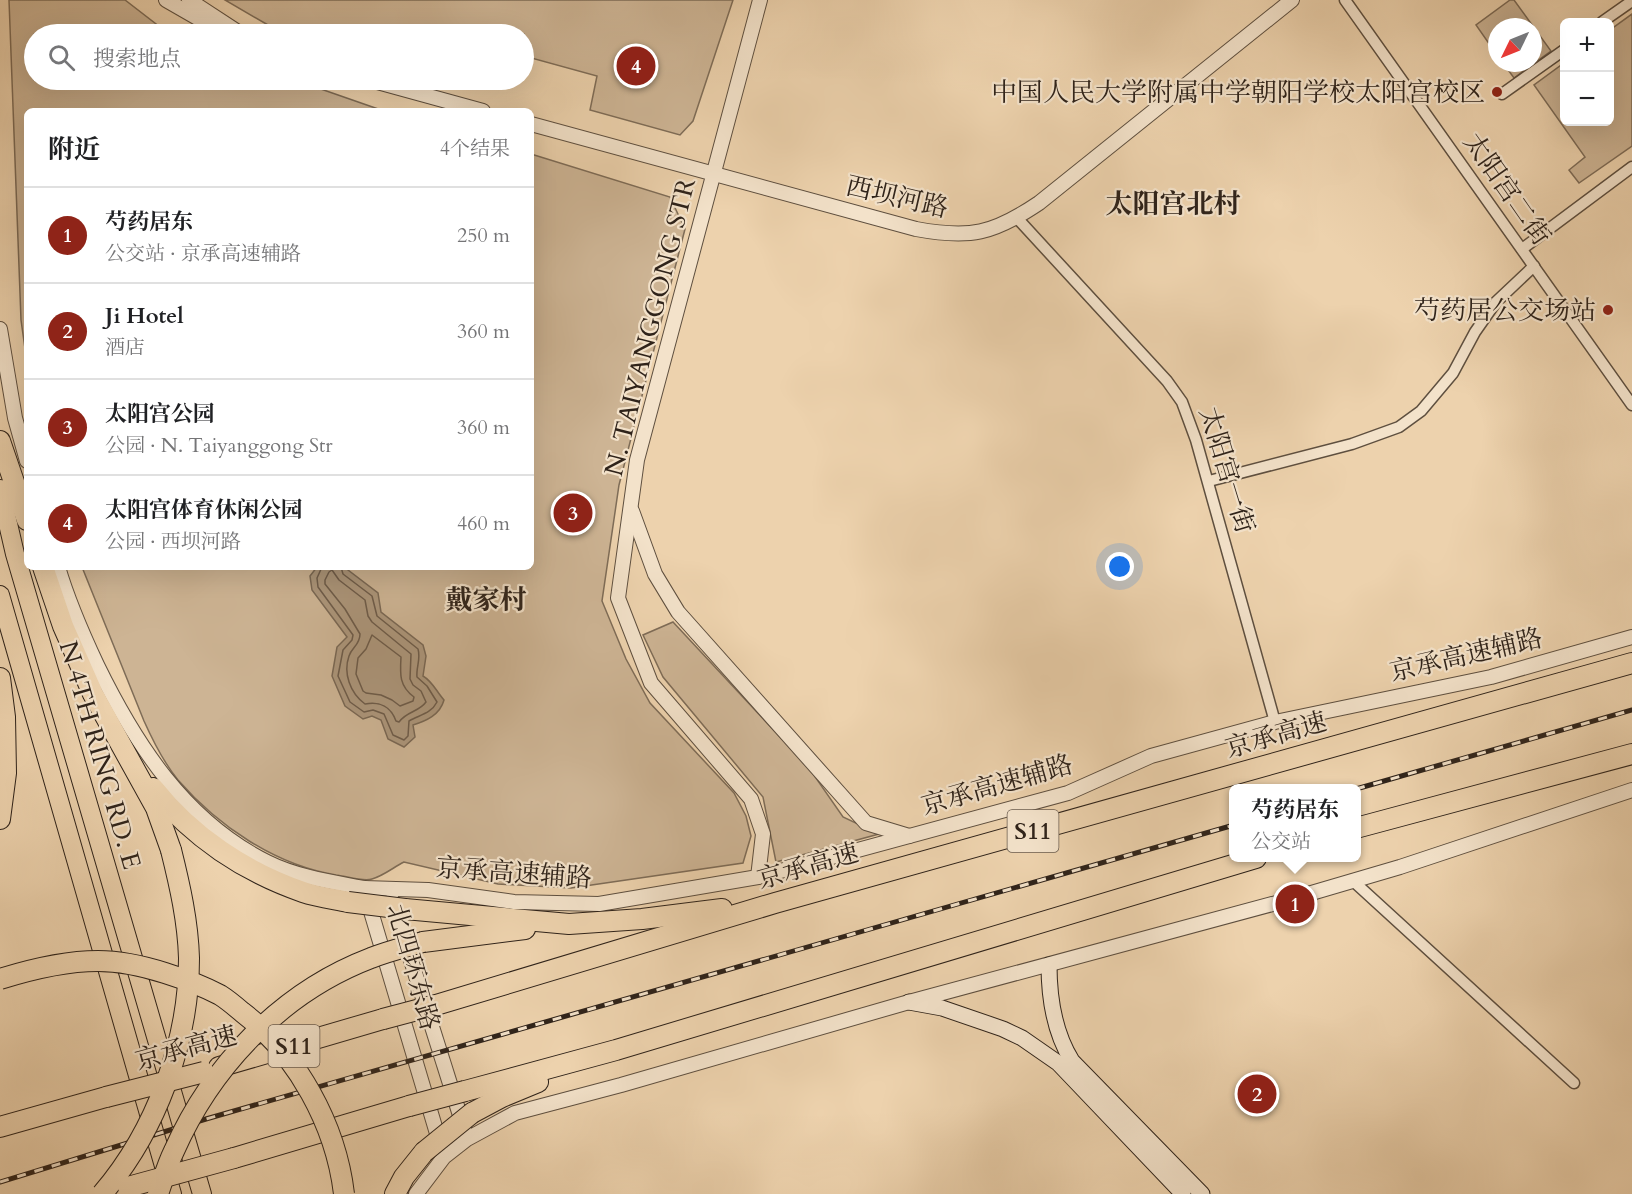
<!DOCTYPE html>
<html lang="zh">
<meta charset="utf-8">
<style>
:root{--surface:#fff;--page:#f2f2f2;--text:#202124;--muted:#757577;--line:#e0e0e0;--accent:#8f2418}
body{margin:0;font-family:Cardo,"Noto Serif SC",serif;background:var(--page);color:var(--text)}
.controls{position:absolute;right:18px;top:18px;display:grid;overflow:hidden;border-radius:9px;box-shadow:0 6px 24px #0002}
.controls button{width:54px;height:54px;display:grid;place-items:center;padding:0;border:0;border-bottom:2px solid var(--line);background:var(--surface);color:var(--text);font:30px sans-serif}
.compass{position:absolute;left:1488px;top:18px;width:54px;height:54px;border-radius:50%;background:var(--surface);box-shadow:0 6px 24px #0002;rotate:227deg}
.you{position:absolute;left:1120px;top:567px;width:21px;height:21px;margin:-15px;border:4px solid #fff;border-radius:50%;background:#1a73e8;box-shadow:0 0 0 9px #1a73e833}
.badge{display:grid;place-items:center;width:39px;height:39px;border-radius:50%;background:var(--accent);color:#fff;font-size:20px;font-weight:700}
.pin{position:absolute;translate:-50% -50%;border:3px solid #fff;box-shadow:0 2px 6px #0006}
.popup{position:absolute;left:1229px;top:784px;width:132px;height:78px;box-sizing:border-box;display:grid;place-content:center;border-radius:9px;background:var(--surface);filter:drop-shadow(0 2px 4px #0005);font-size:20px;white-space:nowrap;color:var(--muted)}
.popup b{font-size:22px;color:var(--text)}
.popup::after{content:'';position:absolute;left:50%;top:100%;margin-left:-12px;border:12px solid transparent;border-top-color:var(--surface)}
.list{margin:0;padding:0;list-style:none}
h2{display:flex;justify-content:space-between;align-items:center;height:78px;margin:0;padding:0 24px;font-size:26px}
h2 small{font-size:20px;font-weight:400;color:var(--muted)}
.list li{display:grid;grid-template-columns:39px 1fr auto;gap:18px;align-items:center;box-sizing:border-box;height:96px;padding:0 24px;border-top:2px solid var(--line)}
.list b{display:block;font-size:22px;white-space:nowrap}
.list p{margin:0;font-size:20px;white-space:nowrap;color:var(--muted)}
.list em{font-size:20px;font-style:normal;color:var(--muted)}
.icon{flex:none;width:33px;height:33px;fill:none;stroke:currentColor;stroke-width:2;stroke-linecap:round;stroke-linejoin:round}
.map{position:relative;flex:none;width:1632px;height:1194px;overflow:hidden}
.search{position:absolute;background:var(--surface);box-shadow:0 6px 24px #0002;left:24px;top:24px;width:510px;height:66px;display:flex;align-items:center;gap:15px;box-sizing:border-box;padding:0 21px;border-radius:33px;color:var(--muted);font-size:22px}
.panel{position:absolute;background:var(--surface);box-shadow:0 6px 24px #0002;left:24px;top:108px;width:510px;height:462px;border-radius:9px}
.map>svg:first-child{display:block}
.green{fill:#cdb494;stroke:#7e6c57;stroke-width:1.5}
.water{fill:#ac967b;stroke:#7a6854;stroke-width:1.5}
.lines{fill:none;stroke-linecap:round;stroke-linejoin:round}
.shore{stroke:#6e5c4a;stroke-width:1.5}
.minor-casing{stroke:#5e4f3f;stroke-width:13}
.tertiary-casing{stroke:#5e4f3f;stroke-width:16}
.secondary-casing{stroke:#2f231a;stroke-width:17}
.trunk-casing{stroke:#2f231a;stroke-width:20}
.motorway-casing{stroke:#2f231a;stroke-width:22}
.minor{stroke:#f3e2ca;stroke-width:10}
.tertiary{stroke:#f3e2ca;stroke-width:14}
.secondary{stroke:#f3e2ca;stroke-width:15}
.trunk{stroke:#edd2ad;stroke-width:18}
.motorway{stroke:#edd2ad;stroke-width:20}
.rail-casing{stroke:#2f231a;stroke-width:5}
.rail{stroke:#f3e2ca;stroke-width:3;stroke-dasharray:9;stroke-linecap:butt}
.motorway-bridge-casing{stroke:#2f231a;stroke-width:22;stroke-linecap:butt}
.motorway-bridge{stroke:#edd2ad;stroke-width:20}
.poi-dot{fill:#8f2418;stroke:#f3e2ca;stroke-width:2}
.labels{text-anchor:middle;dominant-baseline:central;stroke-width:4.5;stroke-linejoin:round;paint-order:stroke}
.shield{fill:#f3e2ca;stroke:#6a5c4f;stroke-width:1.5}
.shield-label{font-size:24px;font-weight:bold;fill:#2f231a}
.poi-label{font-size:26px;fill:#2f231a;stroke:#f3e2ca;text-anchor:end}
.street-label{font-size:26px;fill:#2f231a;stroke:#f3e2ca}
.neighbourhood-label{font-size:27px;font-weight:bold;fill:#2f231a;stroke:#f3e2ca}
</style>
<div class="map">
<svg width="1632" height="1194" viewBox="0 0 1632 1194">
<rect width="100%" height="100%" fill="#edd2ad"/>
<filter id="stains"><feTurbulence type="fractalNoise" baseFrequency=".00333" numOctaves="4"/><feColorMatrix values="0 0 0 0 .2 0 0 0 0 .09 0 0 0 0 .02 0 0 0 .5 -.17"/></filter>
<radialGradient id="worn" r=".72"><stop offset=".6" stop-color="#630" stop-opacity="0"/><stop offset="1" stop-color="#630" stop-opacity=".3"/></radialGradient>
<g class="green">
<polygon points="9,0 125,0 169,34 34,34 34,80 295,80 384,111 27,111 27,363 21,320"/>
<polygon points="225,0 733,0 693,121 680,135 590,110 597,76 524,56 524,34 301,34 268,25"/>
<polygon points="1510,0 1514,0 1551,51 1514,78 1503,63 1533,63 1533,27 1497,27 1497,55 1476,25"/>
<polygon points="1632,14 1632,146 1579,183 1569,170 1585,157 1534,85 1564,63 1564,122 1610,122 1610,30"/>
<path d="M531,154L670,197L685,229L619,485L602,601L626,659L650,703L734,793L746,816L751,836L743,863L571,888L498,884L404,862C394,867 383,876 372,879C363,882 346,876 336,875C275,865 218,826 178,780C164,763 153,741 144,721L82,567H531Z"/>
<polygon points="673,622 809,768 843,817 879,834 776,862 763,797 663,677 643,635"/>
</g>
<path class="water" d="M317,567H344L378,593L381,612L423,645L426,656L423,676C433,682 436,691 444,700C440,715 426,721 413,725L415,737L404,747L388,739L381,720L372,716L363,719L345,706L332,676L337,647L347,637L312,590L310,576Z"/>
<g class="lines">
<g class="shore">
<path d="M322,567L317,578L318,587L353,635L352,640L343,650L338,676L350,702L364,712L373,710L384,714L393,735L404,740L408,736L409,721C419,715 431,714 437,702L427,686L417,677C416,667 421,659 418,649L377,616L372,596L343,574L341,567"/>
<path d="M332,570L339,580L365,600L368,616L372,622L411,654L410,679L413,685L421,691L426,702C419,712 407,711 399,722L396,721C391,707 380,701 365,704C350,693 343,673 349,656C352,647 360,645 360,634L345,609L325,584V580L329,572Z"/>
<path d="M372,635L401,657C400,674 399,686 414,697L413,701L400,706L392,700L381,695L366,693L363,691L356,674L358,658L366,649Z"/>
</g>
<defs>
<g id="minor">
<polyline points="1345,0 1632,405"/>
<polyline points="1602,22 1632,1"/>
<polyline points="1502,94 1564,50"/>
<polyline points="1017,218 1167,381 1182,402 1196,440 1275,722"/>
<polyline points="1522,249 1632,167"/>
<polyline points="1209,481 1352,444 1399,427 1421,411 1453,373 1475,332 1496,302 1534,266"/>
<polyline points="1352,880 1574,1083"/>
</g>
<g id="tertiary">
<polyline points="166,0 220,31 231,34"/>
<polyline points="189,0 241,34"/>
<polyline points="370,80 483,111"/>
<path d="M531,124L916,229C970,239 993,234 1039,203L1292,0"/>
<polyline points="0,329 15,418 27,461"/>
<polyline points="632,511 655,574 678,612 866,823 909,836"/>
<path d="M58,567C68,601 82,633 97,665C136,745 185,821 267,862C297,877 332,882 364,888L441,1147"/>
<polyline points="758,877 763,834 751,799 651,683 618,598 637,460 760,0"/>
<polyline points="364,888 428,890 514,902 599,904 758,877 1068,793 1151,756 1275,722 1491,677 1632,637"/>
<polyline points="392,900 464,1128"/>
<polyline points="416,1194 444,1157 467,1139 515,1113 621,1085 909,1002 1291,899 1400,867 1632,790"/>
</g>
<g id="secondary">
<path d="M1049,965C1049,999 1054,1032 1072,1061L1202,1194"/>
<polyline points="909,1002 942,1008 1003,1029 1022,1038 1058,1063 1183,1194"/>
</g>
<g id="trunk">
<polyline points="0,489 15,554 202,1194"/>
<polyline points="0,595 172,1194"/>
</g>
<g id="motorway">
<polyline points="0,441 27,520"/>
<polyline points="43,567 63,626 93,694 156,808 171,850"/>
<polyline points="0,678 5,717 6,773 0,819"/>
<path d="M153,788C192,837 245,872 303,892C318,897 334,899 348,902"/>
<polyline points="1356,828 1632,754"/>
<polyline points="405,909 569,924 642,919 722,909"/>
<polyline points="423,942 525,929"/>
<polyline points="436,1005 775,903 1632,663"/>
<polyline points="219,1067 383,1019"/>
<polyline points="465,1091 616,1050 1256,858"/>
<polyline points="472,1113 502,1097 538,1082"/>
<polyline points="0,1127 106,1097"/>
<polyline points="234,1158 409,1106"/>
<polyline points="395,1194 404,1177 424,1152"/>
</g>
</defs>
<use href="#minor" class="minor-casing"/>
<use href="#tertiary" class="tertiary-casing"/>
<use href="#secondary" class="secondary-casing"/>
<use href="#trunk" class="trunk-casing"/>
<use href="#motorway" class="motorway-casing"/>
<use href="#minor" class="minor"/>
<use href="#tertiary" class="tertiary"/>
<use href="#secondary" class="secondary"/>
<use href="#trunk" class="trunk"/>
<use href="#motorway" class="motorway"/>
<defs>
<g id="rail">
<polyline points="1356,789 1632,710"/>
<polyline points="0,1182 206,1119 1234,825"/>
</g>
</defs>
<use href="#rail" class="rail-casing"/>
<use href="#rail" class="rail"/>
<defs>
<g id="motorway-bridge">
<polyline points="348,902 405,909"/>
<path d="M0,979C32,969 64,961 98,961C121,961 143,966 165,973C184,979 203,986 220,995C228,1000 235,1006 242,1012C297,1054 336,1125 344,1194"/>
<polyline points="383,1019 436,1005"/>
<polyline points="106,1097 204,1072"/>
<polyline points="409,1106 465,1091"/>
<polyline points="424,1152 472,1113"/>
<polyline points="128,1187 234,1158"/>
<path d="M102,1194C156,1131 189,1042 189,958C188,922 180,886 171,850"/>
<path d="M158,1194C163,1180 167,1165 174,1151C212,1065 282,992 371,958C388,951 406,947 423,942"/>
</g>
</defs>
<use href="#motorway-bridge" class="motorway-bridge-casing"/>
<use href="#motorway-bridge" class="motorway-bridge"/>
</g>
<g class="poi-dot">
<circle cx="1497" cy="92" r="6"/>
<circle cx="1608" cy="310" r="6"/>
</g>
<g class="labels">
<g class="shield">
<rect x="1007.5" y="810" width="51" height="42" rx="4.5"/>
<rect x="268.5" y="1025" width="51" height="42" rx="4.5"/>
</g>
<g class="shield-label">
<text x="1033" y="831">S11</text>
<text x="294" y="1046">S11</text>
</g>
<g class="poi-label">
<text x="1485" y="92">中国人民大学附属中学朝阳学校太阳宫校区</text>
<text x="1596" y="310">芍药居公交场站</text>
</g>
<g class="street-label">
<text transform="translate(1507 189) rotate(55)">太阳宫二街</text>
<text transform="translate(897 197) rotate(13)">西坝河路</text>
<text transform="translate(650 327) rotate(-76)">N. TAIYANGGONG STR</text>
<text transform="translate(1227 470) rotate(73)">太阳宫一街</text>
<text transform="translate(1466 655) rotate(-13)">京承高速辅路</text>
<text transform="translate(1276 735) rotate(-16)">京承高速</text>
<text transform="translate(100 755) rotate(74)">N 4TH RING RD. E</text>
<text transform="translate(997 785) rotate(-16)">京承高速辅路</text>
<text transform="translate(808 866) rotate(-16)">京承高速</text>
<text transform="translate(514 873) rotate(4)">京承高速辅路</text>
<text transform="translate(413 967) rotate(74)">北四环东路</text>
<text transform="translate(186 1048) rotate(-15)">京承高速</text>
</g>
<g class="neighbourhood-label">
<text x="1173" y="204">太阳宫北村</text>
<text x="486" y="600">戴家村</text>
</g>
</g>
<rect width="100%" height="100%" filter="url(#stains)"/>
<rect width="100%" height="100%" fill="url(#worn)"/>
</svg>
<div class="controls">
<button>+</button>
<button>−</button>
</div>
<svg class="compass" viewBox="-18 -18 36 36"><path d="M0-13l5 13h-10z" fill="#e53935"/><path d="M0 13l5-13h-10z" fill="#757577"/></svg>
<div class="you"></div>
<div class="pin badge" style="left:1295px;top:904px">1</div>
<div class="popup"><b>芍药居东</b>公交站</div>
<div class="pin badge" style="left:1257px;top:1094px">2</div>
<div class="pin badge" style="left:573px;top:513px">3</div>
<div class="pin badge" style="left:636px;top:66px">4</div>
<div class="search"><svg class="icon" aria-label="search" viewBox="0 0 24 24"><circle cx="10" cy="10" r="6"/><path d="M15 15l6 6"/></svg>搜索地点</div>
<section class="panel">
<h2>附近<small>4个结果</small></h2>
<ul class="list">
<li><span class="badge">1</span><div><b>芍药居东</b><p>公交站 · 京承高速辅路</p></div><em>250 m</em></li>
<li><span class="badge">2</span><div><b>Ji Hotel</b><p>酒店</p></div><em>360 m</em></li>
<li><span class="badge">3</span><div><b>太阳宫公园</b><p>公园 · N. Taiyanggong Str</p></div><em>360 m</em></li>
<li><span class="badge">4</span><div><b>太阳宫体育休闲公园</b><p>公园 · 西坝河路</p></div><em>460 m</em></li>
</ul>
</section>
</div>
